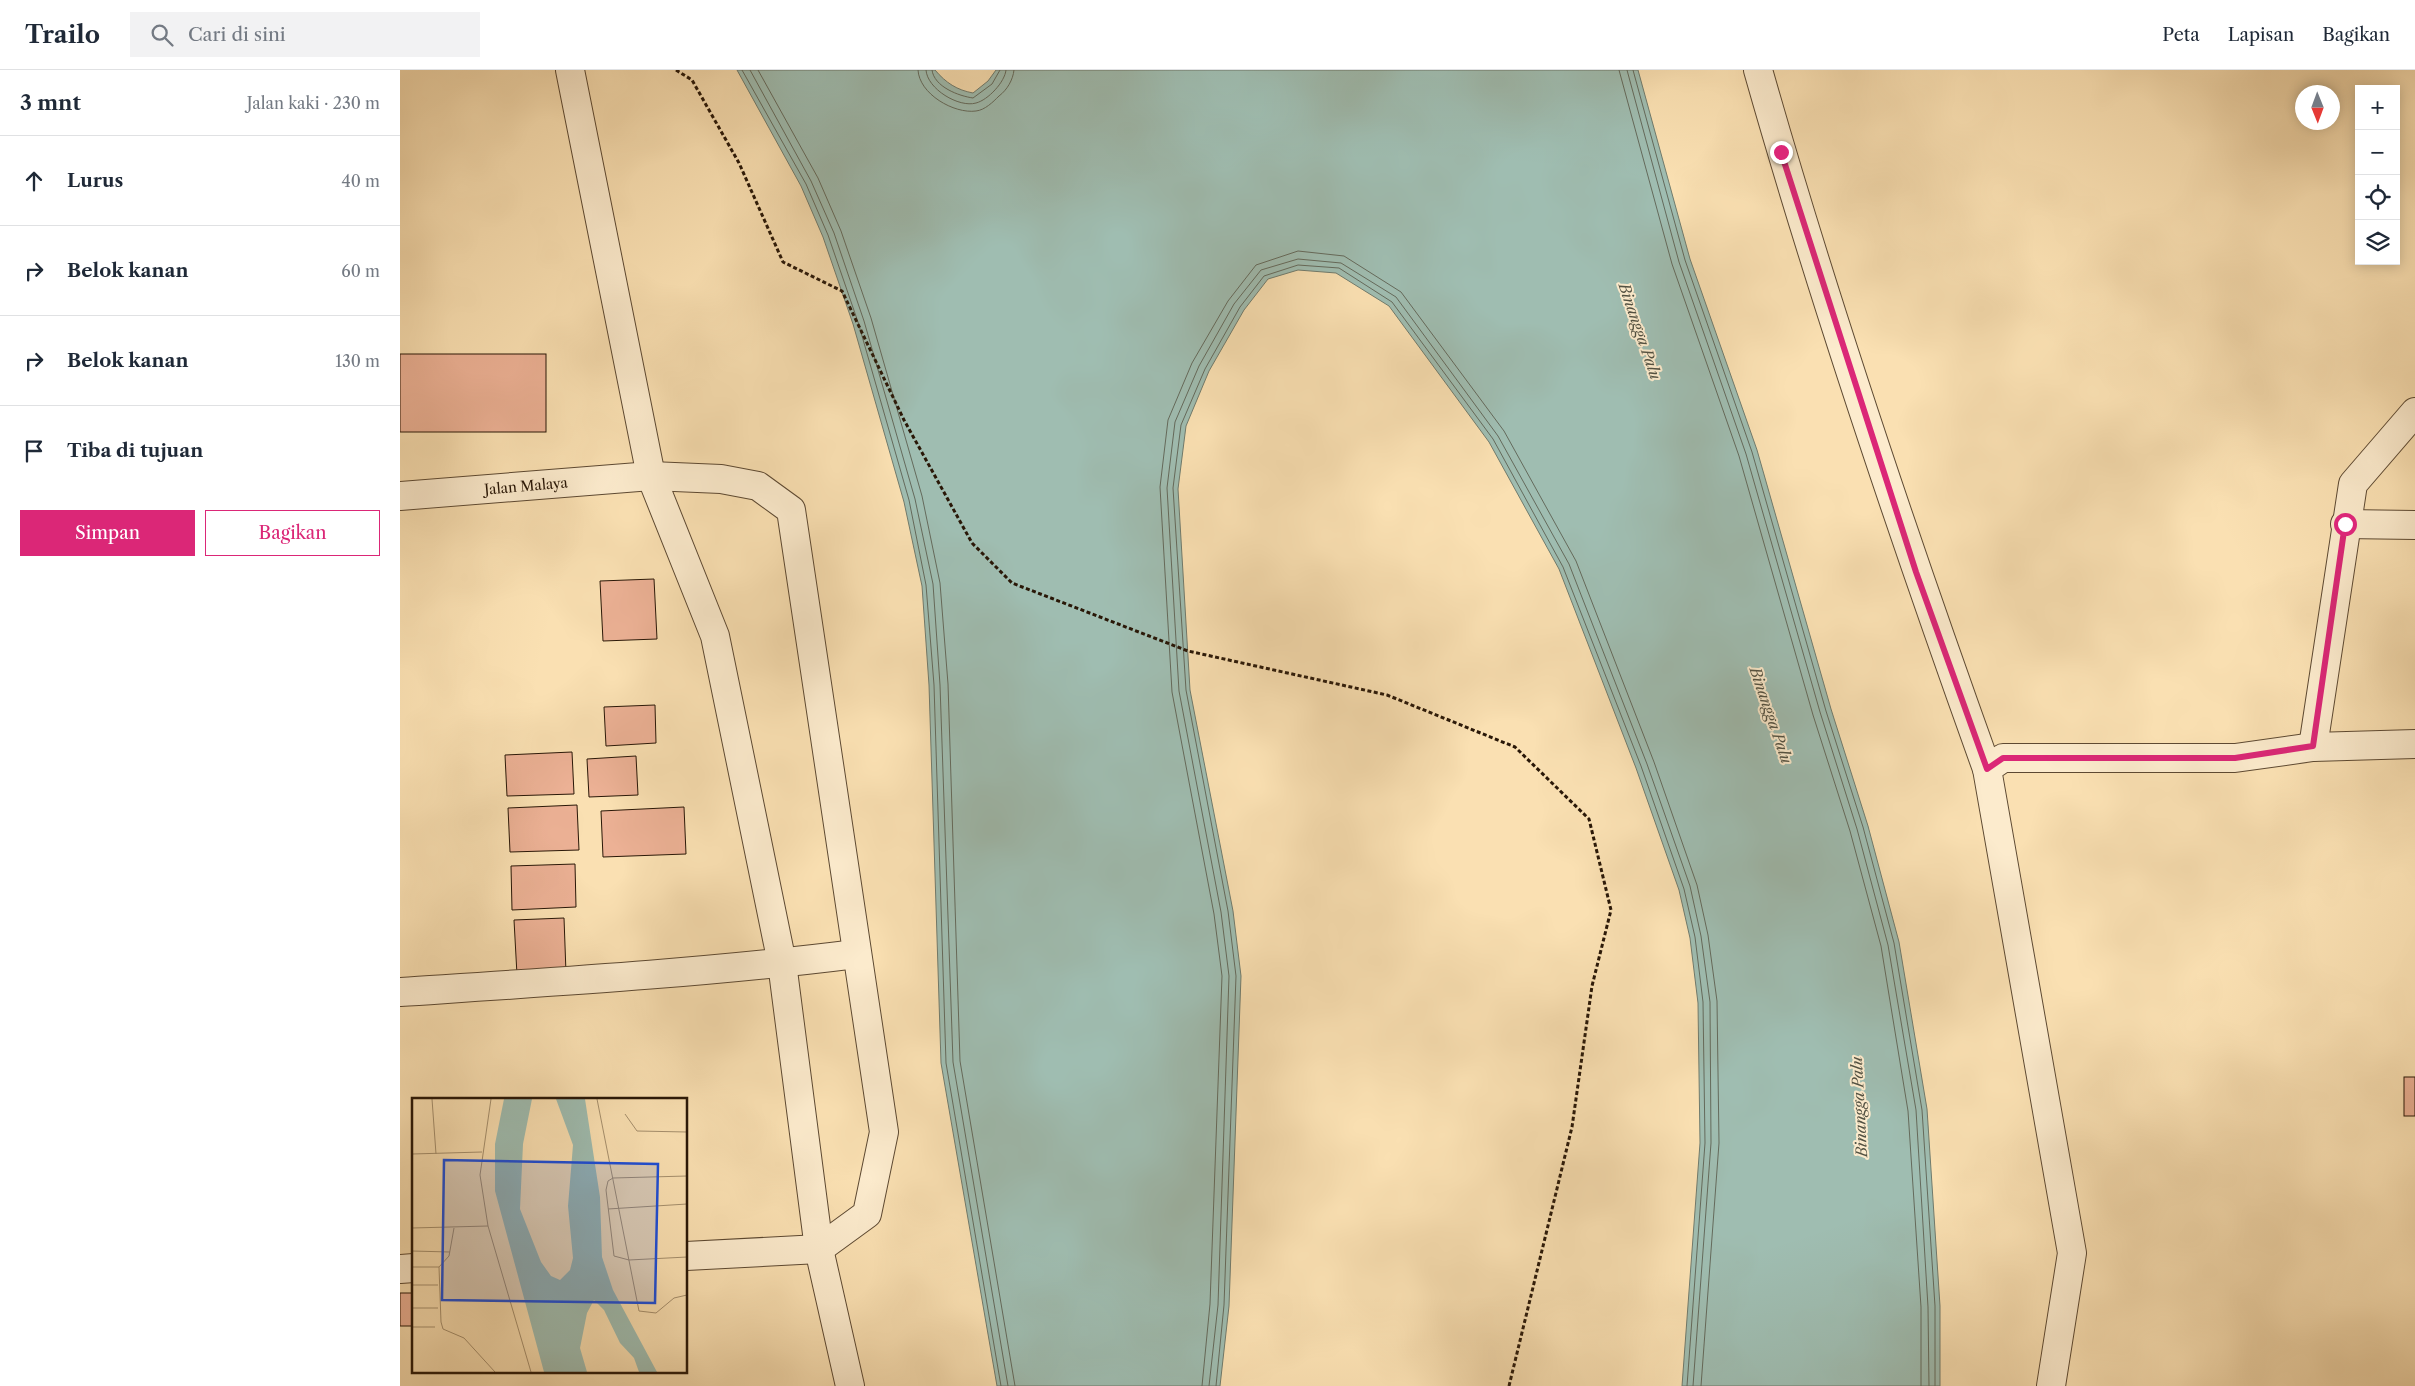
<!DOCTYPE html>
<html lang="id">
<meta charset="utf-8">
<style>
:root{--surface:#fff;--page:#f2f2f3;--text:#1f2937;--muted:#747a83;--line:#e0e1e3;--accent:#db2777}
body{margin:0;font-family:"Libre Caslon Text",serif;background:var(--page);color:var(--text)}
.controls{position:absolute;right:15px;top:15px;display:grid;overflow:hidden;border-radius:0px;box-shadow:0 2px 12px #0003}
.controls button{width:45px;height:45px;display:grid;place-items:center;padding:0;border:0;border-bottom:1px solid var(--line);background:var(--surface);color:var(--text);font:25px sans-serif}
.compass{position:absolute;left:1895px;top:15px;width:45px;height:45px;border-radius:50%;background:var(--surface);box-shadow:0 2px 12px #0003;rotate:179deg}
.stop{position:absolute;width:15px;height:15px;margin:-11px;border:4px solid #db2777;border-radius:50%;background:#fff}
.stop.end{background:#db2777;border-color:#fff;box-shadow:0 1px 5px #0008}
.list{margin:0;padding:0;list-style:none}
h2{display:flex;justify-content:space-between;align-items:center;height:65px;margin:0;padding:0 20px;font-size:21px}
h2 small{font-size:16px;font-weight:400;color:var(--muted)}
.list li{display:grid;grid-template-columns:32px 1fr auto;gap:15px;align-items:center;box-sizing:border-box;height:90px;padding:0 20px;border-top:1px solid var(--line)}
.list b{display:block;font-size:19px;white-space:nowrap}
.list em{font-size:16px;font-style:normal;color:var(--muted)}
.actions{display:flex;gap:10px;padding:15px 20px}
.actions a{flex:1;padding:11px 0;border:1px solid var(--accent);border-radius:0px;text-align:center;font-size:18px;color:var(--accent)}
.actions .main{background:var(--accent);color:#fff}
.icon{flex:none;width:28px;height:28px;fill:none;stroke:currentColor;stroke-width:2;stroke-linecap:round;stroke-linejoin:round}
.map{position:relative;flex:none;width:2015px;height:1316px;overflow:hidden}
header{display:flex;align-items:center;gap:30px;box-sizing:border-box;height:70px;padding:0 25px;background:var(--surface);border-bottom:1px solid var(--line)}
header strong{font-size:24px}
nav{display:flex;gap:28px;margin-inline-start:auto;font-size:18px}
.search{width:350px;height:45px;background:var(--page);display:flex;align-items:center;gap:12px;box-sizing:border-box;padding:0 18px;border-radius:0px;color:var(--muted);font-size:19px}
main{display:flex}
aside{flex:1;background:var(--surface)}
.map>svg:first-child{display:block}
.water{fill:#9fbdb1;stroke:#707b6d}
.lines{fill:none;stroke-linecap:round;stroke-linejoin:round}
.shore{stroke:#646a5c;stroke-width:1}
.building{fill:#ecb195;stroke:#291707}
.street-casing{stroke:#5d4932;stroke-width:30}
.path{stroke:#291707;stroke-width:3;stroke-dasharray:4 2.5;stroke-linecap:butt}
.street{stroke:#fcebcd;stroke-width:28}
.route{stroke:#db2777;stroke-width:6}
.labels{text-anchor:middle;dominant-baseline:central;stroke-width:4;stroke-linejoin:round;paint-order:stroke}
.street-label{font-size:14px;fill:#291707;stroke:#fcebcd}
.water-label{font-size:15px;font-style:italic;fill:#525142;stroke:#fcebcd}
.inset-road{fill:none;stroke:#a6906e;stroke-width:1}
.view{fill:#1d4ed8;fill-opacity:0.15;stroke:#1d4ed8;stroke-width:2.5}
.inset-edge{fill:none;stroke:#291707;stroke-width:2.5}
</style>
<header>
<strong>Trailo</strong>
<div class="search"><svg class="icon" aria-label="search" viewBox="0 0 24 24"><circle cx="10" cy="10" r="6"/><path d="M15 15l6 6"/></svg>Cari di sini</div>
<nav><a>Peta</a><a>Lapisan</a><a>Bagikan</a></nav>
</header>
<main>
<aside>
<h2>3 mnt<small>Jalan kaki · 230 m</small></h2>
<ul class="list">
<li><svg class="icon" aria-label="ahead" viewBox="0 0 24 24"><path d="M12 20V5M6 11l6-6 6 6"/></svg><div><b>Lurus</b></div><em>40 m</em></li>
<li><svg class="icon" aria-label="right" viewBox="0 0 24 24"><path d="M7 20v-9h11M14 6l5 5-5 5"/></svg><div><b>Belok kanan</b></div><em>60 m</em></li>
<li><svg class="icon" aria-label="right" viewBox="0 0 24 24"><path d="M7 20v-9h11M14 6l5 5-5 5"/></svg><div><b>Belok kanan</b></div><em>130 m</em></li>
<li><svg class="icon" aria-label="arrive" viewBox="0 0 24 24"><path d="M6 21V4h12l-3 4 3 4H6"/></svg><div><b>Tiba di tujuan</b></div></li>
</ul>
<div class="actions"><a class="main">Simpan</a><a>Bagikan</a></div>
</aside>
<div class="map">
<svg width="2015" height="1316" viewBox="0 0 2015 1316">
<rect width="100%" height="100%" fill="#fae0b2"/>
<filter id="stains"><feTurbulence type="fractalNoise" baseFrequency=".004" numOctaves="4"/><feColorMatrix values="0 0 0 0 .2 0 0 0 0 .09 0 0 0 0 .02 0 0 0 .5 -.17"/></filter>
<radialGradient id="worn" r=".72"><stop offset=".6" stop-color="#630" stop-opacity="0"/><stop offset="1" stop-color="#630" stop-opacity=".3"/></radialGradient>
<path class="water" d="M337,0H535C546,13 557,20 573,23L588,11L596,0H1238L1290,189L1357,380L1431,639L1468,756L1499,872L1527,1039L1540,1236V1316H1282L1300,1073L1298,933L1290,868L1279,820L1236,698L1159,499L1089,372L989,236L936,203L898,200L868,209L844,240L809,301L786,356L778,419L790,620L833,841L841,906L829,1236L820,1316H597L541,993L529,615L522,516L504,432L453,254L423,167L401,116Z"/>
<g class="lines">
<g class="shore">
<polyline points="342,0 406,114 428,165 458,252 509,430 526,515 534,615 546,993 601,1316"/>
<polyline points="350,0 411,111 434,163 464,251 515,429 533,514 540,615 553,992 608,1316"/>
<polyline points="358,0 418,108 441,161 471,248 522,426 540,513 548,614 560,991 615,1316"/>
<path d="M518,0C519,24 554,44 576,41C585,40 593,32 599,26C607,20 613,10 614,0"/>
<path d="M526,0C527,19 559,38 576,33C588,30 605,12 606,0"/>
<path d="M532,0C534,17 559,26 573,28L592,14L600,0"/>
<polyline points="1219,0 1272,194 1339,386 1413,645 1450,761 1481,876 1508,1041 1521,1237 1521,1316"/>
<polyline points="1227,0 1279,192 1346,384 1420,642 1457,759 1488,875 1516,1040 1528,1237 1529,1316"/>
<polyline points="1233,0 1285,190 1352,382 1426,641 1463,757 1494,873 1522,1040 1535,1236 1535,1316"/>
<polyline points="802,1316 810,1234 822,906 814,844 772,622 760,417 768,350 792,293 828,231 856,195 898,181 944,186 1001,222 1104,361 1176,491 1254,692 1297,815 1308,865 1317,931 1319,1073 1301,1316"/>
<polyline points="809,1316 818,1235 829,906 821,842 779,621 767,418 775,352 799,296 834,234 861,200 898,189 941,193 996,227 1098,366 1169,494 1247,694 1290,816 1301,866 1310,932 1311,1073 1293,1316"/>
<polyline points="816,1316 824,1235 836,906 828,841 786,620 773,418 781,355 805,299 840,237 864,206 898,195 939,198 992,232 1093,369 1163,497 1241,696 1284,819 1295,867 1303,932 1305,1073 1287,1316"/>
</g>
</g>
<g class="building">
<rect x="0" y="284" width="146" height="78"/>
<polygon points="254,509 257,569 203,571 200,511"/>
<polygon points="255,635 256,673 206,676 204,637"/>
<polygon points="172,682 174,724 107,726 105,685"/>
<polygon points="236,686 238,725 189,727 187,689"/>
<polygon points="177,735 179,780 110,782 108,738"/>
<polygon points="284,737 286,784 203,787 201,741"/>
<polygon points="175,794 176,837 112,840 111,796"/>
<polygon points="164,848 166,903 117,905 114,850"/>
<rect x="2004" y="1007" width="11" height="39"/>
<rect x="0" y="1223" width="14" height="33"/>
</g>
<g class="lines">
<defs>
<g id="street">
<polyline points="170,0 251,406 315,566 382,893 419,1179 450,1316"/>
<path d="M1358,0C1425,236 1504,468 1587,699"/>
<polyline points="0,426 251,406 321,409 358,416 391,440 484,1062 467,1144 419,1179 286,1186"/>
<polyline points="1945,454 2015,455"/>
<polyline points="1913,677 1953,414 2015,342"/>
<path d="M0,922C152,912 305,903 456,884"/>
<polyline points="0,1199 14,1198"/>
<polyline points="1651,1316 1672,1183 1587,699 1603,688 1835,688 1913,677 2015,674"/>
</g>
</defs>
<use href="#street" class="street-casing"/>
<polyline class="path" points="276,0 292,10 339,93 383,192 442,221 504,350 572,473 612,513 788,581 987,625 1115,677 1189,749 1211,840 1192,916 1172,1057 1109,1316"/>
<use href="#street" class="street"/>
</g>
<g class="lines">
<polyline class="route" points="1381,82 1516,502 1587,699 1603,688 1835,688 1913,676 1945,454"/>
</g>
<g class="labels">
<g class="street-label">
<text transform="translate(126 416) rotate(-5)">Jalan Malaya</text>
</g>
<g class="water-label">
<text transform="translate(1240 261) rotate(71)">Binangga Palu</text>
<text transform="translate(1371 645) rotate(71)">Binangga Palu</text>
<text transform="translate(1459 1037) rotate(-93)">Binangga Palu</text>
</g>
</g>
<g transform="translate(12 1028)">
<rect width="275" height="275" fill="#fae0b2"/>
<path d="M92,1H120L111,46L108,111L129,164L139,178L148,182L158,172L161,160L156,108L161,47L144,1H173L188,99L190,159L201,192L245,274H227L222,260L208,245L192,212L182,202L175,215L168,250L175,274H132L83,93V46Z" fill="#9fbdb1"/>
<path class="inset-road" d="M20,1L24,56M185,1L227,213L244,215L262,200L275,197M213,16L225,33L275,34M0,56L70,54M275,78L201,80L196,83L194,92L202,158L217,162L275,159M196,111L275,106M76,128L119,274M0,130L76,128L68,77L79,1M42,130L37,158L27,169L29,224L31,231L52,240L83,274M0,153L38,154M0,169H27M0,187H26M0,210H26M0,229H23"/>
<path class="view" d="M32,62L246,66L243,205L30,202Z"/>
<rect width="275" height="275" class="inset-edge"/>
</g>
<rect width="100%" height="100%" filter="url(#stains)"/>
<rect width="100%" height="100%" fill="url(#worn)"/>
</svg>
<div class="controls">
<button>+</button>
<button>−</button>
<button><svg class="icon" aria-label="locate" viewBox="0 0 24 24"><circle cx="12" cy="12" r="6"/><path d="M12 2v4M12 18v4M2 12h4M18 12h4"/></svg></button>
<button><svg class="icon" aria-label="layers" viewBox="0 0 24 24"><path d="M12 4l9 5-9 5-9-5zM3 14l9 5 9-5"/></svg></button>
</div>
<svg class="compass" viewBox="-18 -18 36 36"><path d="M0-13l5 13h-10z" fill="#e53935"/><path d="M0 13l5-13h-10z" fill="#747a83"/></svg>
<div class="stop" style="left:1945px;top:454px"></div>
<div class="stop end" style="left:1381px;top:82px"></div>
</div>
</main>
